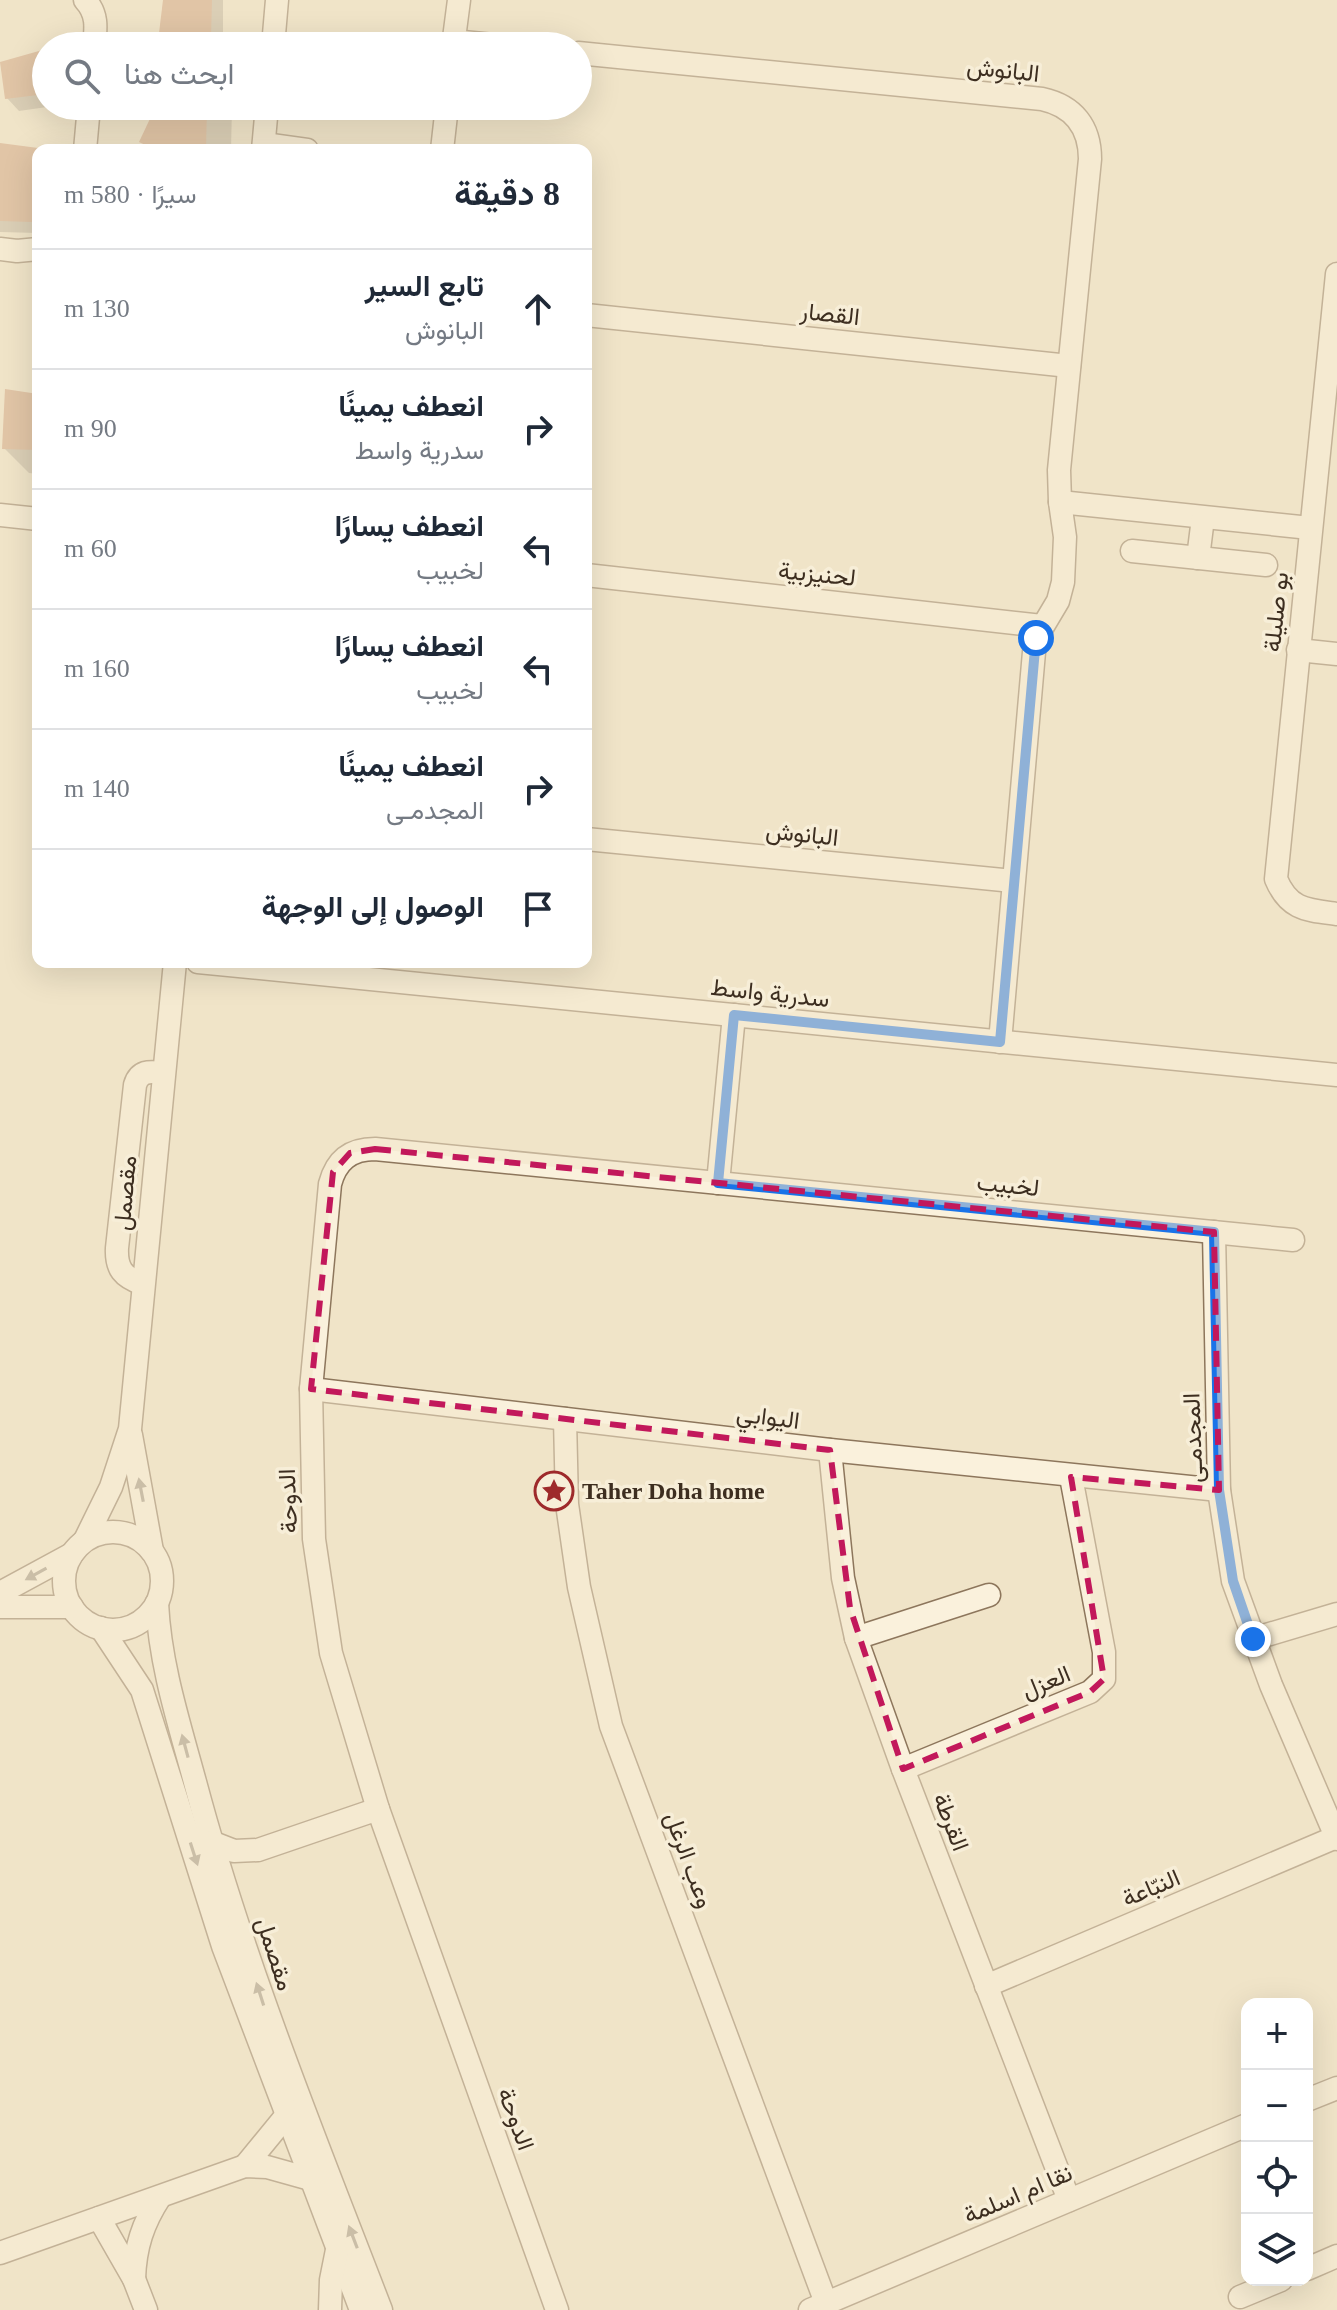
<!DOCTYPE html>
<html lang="ar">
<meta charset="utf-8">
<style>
:root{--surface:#fff;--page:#f6f6f7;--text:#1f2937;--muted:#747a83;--line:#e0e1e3}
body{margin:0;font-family:"Times New Roman",Vazirmatn,serif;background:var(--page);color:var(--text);direction:rtl}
.controls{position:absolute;right:24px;bottom:24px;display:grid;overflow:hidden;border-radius:16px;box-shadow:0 8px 32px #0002}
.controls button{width:72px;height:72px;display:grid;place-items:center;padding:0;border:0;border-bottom:2px solid var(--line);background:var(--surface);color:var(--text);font:40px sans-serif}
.stop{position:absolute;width:24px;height:24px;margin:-18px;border:6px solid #1a73e8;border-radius:50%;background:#fff}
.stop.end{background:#1a73e8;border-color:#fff;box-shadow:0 2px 8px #0008}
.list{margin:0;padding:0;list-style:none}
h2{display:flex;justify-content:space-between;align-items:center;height:104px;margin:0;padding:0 32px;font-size:34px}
h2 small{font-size:26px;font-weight:400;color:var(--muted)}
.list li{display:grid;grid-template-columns:52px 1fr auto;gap:24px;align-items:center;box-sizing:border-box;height:120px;padding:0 32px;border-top:2px solid var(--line)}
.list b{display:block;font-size:30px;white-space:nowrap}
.list p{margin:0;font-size:26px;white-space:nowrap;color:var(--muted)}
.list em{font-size:26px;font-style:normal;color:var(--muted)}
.icon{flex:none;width:44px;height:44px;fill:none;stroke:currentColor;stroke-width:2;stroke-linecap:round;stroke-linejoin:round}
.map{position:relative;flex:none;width:1337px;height:2310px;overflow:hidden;direction:ltr}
.search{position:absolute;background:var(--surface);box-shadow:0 8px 32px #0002;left:32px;top:32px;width:560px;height:88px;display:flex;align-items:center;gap:20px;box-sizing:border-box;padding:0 28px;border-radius:44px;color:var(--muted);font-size:30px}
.panel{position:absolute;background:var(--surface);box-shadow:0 8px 32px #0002;left:32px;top:144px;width:560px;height:824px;border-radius:16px;direction:rtl}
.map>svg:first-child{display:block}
.shadow{fill:#0003}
.building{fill:#cf9f7d}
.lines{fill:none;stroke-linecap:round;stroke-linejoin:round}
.minor-casing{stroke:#8d765c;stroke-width:25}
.minor{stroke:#faf1dc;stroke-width:22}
.oneway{fill:#9c907e}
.route{stroke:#1a73e8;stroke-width:10}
.marked{fill:none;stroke:#c2185b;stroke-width:6;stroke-dasharray:16 10;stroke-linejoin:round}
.labels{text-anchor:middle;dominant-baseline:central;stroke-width:7;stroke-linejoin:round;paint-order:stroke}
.street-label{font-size:24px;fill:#3d2e20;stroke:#f7eed8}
.poi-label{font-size:24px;font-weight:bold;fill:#3d2e20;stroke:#f7eed8;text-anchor:start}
</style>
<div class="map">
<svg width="1337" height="2310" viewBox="0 0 1337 2310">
<rect width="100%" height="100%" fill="#f0e4c8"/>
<g class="shadow">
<polygon points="165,0 223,0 223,46 173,44 161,32"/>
<polygon points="46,51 46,106 54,106 19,111 7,98"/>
<polygon points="159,106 232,106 231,150 150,150 141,141"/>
<polygon points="0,145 38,150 38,233 0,232"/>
<polygon points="38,396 38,474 29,473 4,448"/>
</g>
<g class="building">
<polygon points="163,0 212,0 211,38 159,33"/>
<polygon points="46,49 46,94 5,99 0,62"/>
<polygon points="156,106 207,106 206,150 156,150 139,142"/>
<polygon points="0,143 38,148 32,222 0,221"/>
<polygon points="5,389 38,394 38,450 2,449"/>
</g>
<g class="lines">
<defs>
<g id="minor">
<path d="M85,0C98,14 96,28 94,46"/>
<polyline points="453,41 503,46"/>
<polyline points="273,46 277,0"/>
<polyline points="453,46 459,0"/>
<path d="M578,53L1042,99C1074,106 1090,127 1090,159L1059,470L1060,502L1065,537L1063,582L1058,601L1036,638L1034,652L1000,1042"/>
<polyline points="264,144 307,150"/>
<polyline points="85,150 89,106"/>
<polyline points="263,150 267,106"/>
<polyline points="442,150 447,106"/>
<polyline points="0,249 17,251 38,249"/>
<path d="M1337,274L1276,879C1289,910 1307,910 1337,914"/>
<polyline points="586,315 1069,366"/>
<polyline points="1060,502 1310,528"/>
<polyline points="0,515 38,519"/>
<polyline points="1132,551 1266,565"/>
<polyline points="1198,558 1203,518"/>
<polyline points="586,575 1042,626"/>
<polyline points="1298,650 1337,654"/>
<polyline points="586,839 1013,881"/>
<polyline points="198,962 1337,1075"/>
<polyline points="718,1183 734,1015"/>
<polyline points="1214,1232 1219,1490 1233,1581 1271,1685 1337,1839"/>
<path d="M143,1284C123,1277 116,1269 117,1248L135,1085C139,1071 149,1071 162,1073"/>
<polyline points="311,1389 830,1450 1219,1490"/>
<polyline points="565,1419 567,1504 579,1587 611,1726 826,2303"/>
<polyline points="131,1435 152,1551"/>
<polyline points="830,1450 843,1578 856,1638 903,1769 1069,2200"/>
<circle cx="113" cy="1581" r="49"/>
<polyline points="85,1540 111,1487 130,1429 175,962"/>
<polyline points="0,1593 72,1554"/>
<path d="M157,1603C160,1665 179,1723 195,1782C243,1962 314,2136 381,2310"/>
<polyline points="0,1607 72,1607"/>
<polyline points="101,1628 142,1690 223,1946 361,2310"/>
<polyline points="856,1638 989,1595"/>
<polyline points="1253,1639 1337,1614"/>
<polyline points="903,1769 1090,1692 1104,1679 1104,1652 1071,1477"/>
<polyline points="211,1842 234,1851 258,1850 378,1809"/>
<polyline points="986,1986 1336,1837"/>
<polyline points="1307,2100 1337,2088"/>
<polyline points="245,2166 286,2116"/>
<polyline points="99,2218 134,2279 146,2310"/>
<polyline points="0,2253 245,2166 267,2167 310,2179"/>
<polyline points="1307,2269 1337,2256"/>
<path d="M134,2279C135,2247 143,2223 160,2197"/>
<polyline points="1240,2297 1281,2280"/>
<polyline points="330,2310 331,2280 337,2250"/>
<path d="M557,2310L378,1809L331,1653L314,1539L311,1389L330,1184C336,1161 350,1149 375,1149L1293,1240"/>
<polyline points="810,2310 1247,2125"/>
</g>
</defs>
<use href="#minor" class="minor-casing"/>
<use href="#minor" class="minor"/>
</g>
<defs><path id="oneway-solid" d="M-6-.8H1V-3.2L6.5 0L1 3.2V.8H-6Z" transform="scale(2)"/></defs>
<g class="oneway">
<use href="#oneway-solid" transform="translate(141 1490) rotate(-101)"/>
<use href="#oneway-solid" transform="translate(36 1574) rotate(151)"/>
<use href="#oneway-solid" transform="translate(185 1746) rotate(-105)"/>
<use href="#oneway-solid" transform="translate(194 1854) rotate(72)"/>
<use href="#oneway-solid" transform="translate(260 1994) rotate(-108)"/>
<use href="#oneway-solid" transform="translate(353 2237) rotate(-111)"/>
</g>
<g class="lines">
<polyline class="route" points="1036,638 1000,1042 734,1015 718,1183 1214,1232 1219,1490 1233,1581 1253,1639"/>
</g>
<path d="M0 0H1337V2310H0ZM375,1149L1214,1232L1219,1490L1071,1477L1104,1679L1090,1692L903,1769L850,1608L830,1450L311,1389L333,1172L350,1153Z" fill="#f0e4c8" fill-opacity=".55" fill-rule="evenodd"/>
<path class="marked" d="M375,1149L1214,1232L1219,1490L1071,1477L1104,1679L1090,1692L903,1769L850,1608L830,1450L311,1389L333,1172L350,1153Z"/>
<defs>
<symbol id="sight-ring" viewBox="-11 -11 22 22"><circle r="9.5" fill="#f7eed8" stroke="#9e2a2b" stroke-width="1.5"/><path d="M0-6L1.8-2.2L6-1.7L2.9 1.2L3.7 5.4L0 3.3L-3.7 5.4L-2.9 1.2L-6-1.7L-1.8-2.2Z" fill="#9e2a2b"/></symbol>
</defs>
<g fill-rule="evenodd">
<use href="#sight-ring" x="532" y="1469" width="44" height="44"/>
</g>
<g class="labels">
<g class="street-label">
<text transform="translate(1003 70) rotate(6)">البانوش</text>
<text transform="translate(830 314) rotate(6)">القصار</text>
<text transform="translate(817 574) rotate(6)">لحنيزبية</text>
<text transform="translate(1276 612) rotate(-84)">بو صليلة</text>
<text transform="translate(802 834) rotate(6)">البانوش</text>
<text transform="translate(770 993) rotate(6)">سدرية واسط</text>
<text transform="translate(1008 1185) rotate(6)">لخبيب</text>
<text transform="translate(125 1193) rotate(-85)">مقصمل</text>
<text transform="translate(768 1417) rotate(7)">اليوابي</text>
<text transform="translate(1193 1438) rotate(-92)">المجدمـى</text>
<text transform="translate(288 1501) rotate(-92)">الدوحة</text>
<text transform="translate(1046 1682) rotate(-22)">العزل</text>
<text transform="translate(951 1822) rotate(69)">القرطة</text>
<text transform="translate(689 1860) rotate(70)">وعب الرغل</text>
<text transform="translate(1151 1888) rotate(-23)">النبّاعة</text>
<text transform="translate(275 1954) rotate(72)">مقصمل</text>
<text transform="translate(516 2119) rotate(70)">الدوحة</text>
<text transform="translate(1018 2194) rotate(-23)">نقا ام اسلمة</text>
</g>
<g class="poi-label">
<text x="582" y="1491">Taher Doha home</text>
</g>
</g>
</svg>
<div class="controls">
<button>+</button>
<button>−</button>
<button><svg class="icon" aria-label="locate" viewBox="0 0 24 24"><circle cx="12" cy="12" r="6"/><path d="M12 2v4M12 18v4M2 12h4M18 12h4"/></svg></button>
<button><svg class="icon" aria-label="layers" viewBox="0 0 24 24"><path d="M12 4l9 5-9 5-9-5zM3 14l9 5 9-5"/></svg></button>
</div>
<div class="stop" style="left:1036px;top:638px"></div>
<div class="stop end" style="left:1253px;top:1639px"></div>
<div class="search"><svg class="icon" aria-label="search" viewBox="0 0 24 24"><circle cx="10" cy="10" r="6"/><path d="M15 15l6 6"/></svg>ابحث هنا</div>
<section class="panel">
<h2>8 دقيقة<small>سيرًا · 580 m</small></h2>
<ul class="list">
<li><svg class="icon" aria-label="ahead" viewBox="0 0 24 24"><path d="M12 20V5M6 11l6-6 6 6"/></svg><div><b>تابع السير</b><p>البانوش</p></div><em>130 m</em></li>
<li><svg class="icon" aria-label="right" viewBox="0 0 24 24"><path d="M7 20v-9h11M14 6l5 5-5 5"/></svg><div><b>انعطف يمينًا</b><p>سدرية واسط</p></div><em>90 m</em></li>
<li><svg class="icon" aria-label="left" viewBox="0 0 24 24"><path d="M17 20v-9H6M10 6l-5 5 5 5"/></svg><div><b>انعطف يسارًا</b><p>لخبيب</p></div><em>60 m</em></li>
<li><svg class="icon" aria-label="left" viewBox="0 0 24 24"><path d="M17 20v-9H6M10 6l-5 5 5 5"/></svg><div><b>انعطف يسارًا</b><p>لخبيب</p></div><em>160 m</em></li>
<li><svg class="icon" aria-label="right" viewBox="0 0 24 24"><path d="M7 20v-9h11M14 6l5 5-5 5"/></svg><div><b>انعطف يمينًا</b><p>المجدمـى</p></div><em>140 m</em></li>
<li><svg class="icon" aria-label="arrive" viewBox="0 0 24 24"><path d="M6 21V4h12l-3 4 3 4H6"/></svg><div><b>الوصول إلى الوجهة</b></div></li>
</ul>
</section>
</div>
